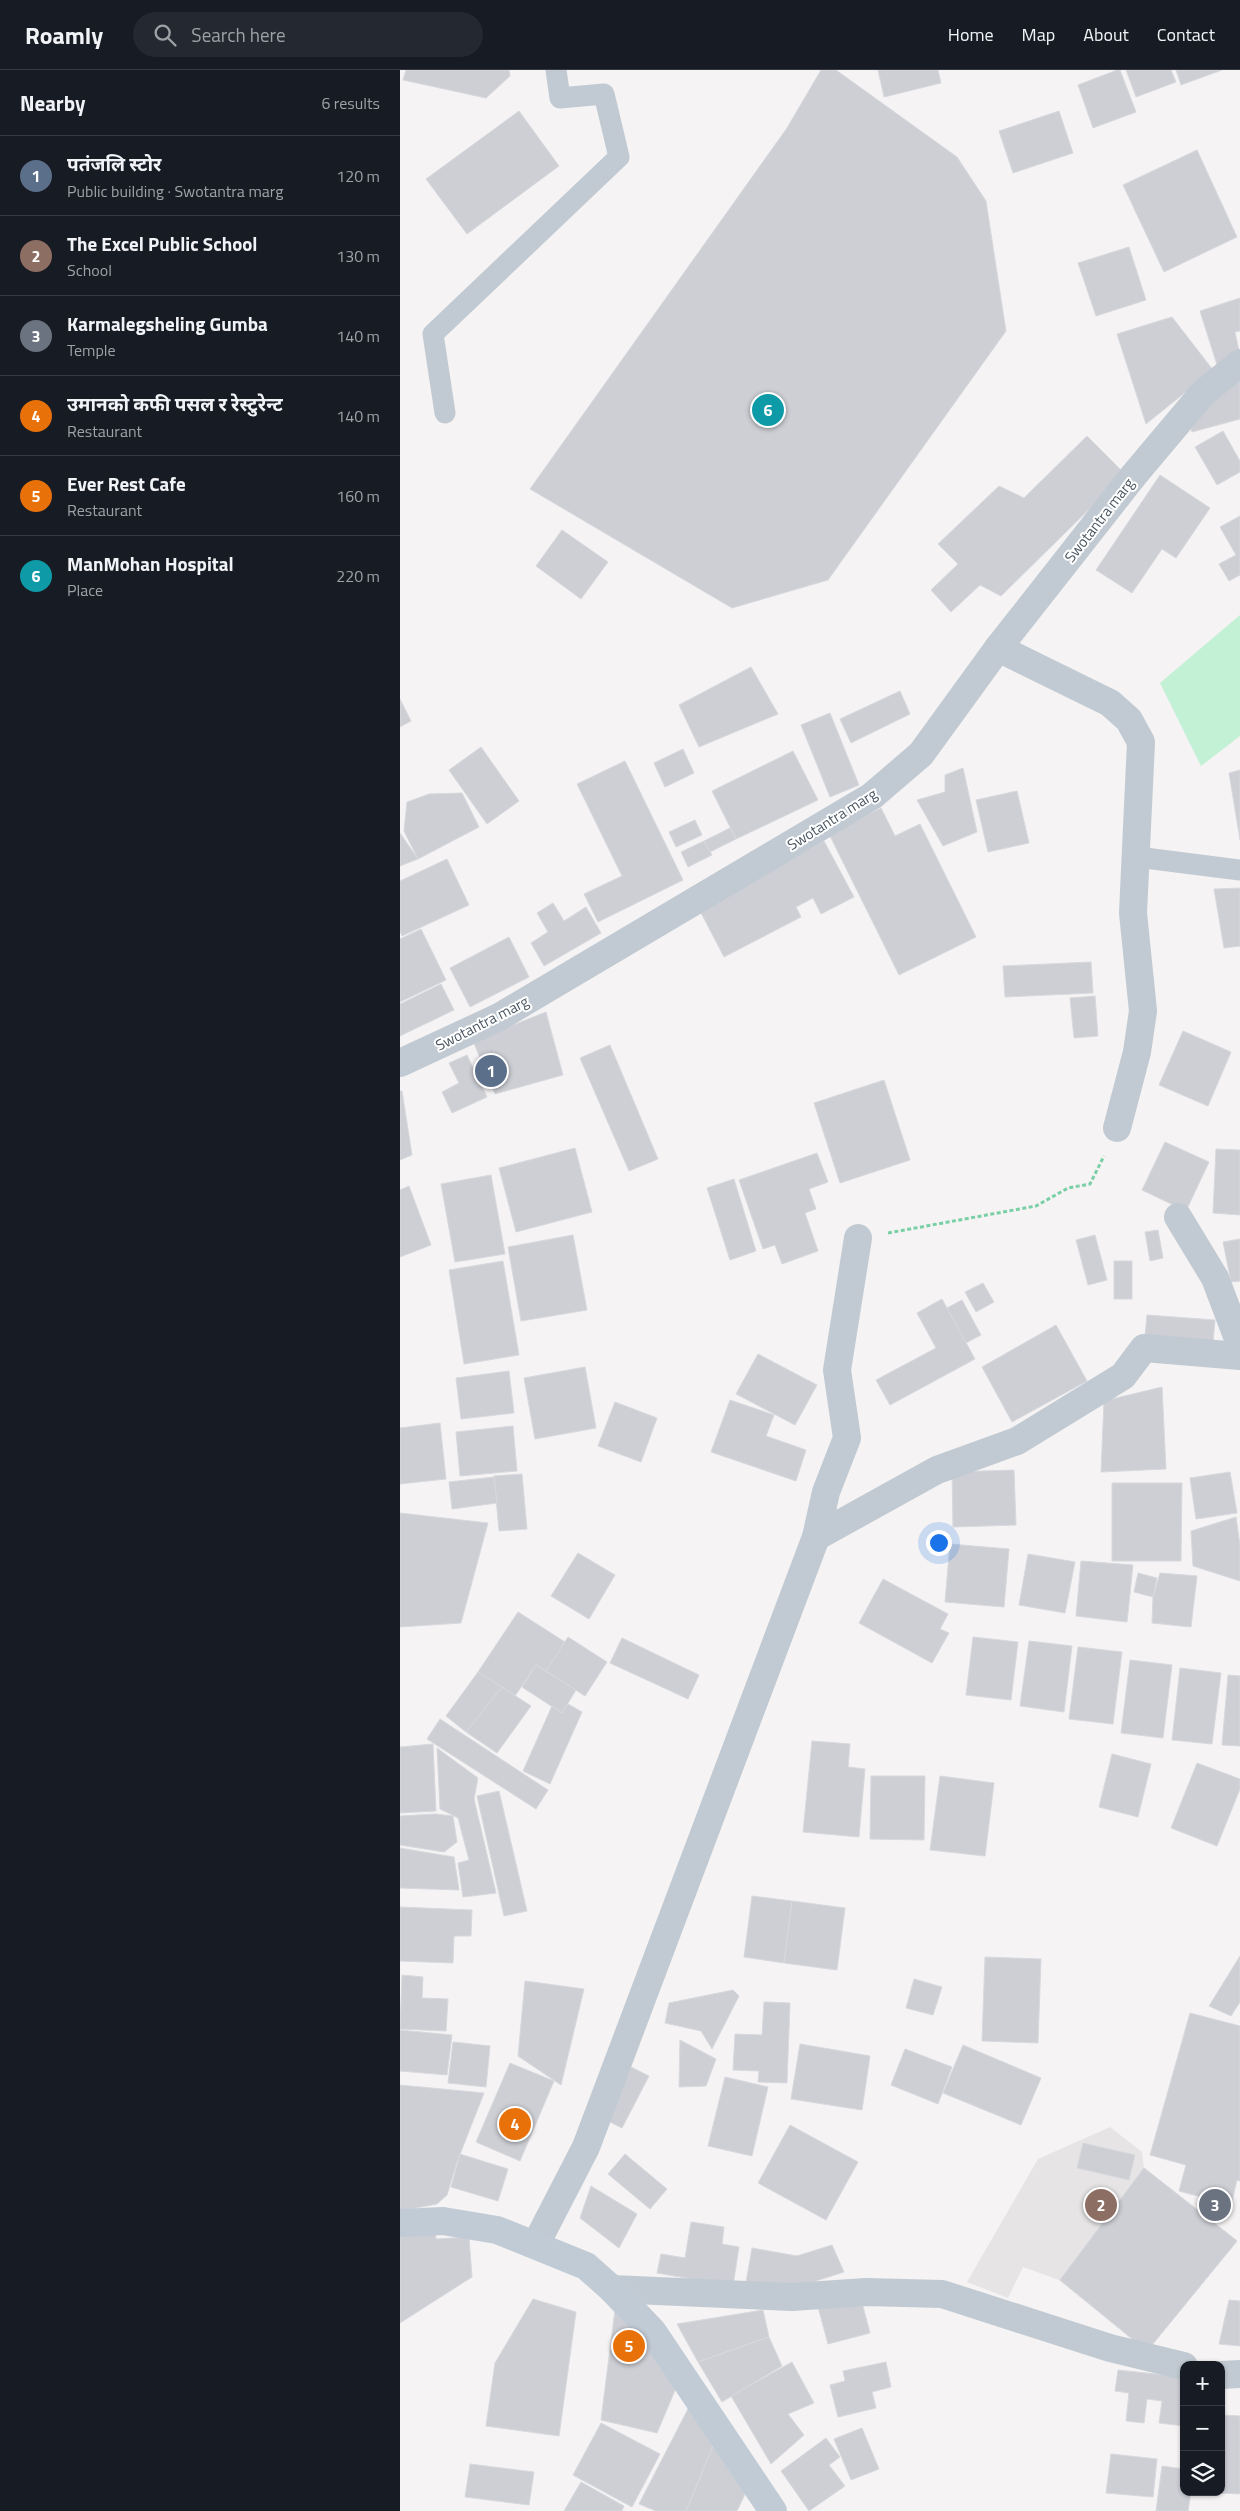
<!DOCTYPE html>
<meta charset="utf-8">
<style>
:root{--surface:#171b24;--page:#242831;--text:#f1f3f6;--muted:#9ea1a6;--line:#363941;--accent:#0f766e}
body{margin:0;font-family:"Titillium Web","Noto Sans Devanagari",sans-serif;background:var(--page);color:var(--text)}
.controls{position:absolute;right:15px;bottom:15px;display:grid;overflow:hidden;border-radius:10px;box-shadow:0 1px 4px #0004}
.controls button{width:45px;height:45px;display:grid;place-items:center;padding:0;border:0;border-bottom:1px solid var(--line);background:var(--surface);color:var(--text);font:25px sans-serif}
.you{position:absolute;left:538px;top:1472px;width:18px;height:18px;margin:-12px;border:4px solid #fff;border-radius:50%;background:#1a73e8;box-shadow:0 0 0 8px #1a73e833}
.badge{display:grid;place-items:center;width:32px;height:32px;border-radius:50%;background:var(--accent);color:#fff;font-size:16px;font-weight:700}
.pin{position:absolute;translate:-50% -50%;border:2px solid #fff;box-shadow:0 1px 5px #0006}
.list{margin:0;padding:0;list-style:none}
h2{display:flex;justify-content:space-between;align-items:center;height:65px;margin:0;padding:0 20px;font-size:21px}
h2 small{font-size:16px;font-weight:400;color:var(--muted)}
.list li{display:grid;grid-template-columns:32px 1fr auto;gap:15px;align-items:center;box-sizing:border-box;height:80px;padding:0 20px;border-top:1px solid var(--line)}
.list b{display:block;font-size:19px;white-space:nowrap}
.list p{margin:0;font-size:16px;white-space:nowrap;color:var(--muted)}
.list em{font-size:16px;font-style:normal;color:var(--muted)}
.icon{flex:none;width:28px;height:28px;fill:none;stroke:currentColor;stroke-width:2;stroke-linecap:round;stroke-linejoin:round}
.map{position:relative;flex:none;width:840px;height:2441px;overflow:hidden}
header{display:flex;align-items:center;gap:30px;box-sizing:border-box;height:70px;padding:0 25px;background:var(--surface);border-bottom:1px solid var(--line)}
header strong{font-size:24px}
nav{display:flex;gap:28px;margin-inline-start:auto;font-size:18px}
.search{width:350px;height:45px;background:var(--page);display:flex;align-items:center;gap:12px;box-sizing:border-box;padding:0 18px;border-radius:28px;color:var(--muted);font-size:19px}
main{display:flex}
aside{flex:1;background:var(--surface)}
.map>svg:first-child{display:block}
.education{fill:#e6e4e5}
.green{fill:#c3f1d5}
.building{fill:#cdcfd5;stroke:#d7d9de;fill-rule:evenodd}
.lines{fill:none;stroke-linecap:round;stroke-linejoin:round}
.path{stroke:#7ad0a6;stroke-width:3;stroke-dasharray:4 2.5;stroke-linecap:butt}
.lane{stroke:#c1cad2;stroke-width:21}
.street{stroke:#c1cad2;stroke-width:28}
.secondary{stroke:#c1cbd6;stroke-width:28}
.labels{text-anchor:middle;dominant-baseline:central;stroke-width:4;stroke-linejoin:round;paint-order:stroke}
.street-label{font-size:15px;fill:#4a5661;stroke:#fff}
</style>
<header>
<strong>Roamly</strong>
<div class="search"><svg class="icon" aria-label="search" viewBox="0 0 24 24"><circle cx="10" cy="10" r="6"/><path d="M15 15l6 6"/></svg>Search here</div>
<nav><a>Home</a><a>Map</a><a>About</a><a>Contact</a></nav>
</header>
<main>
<aside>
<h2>Nearby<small>6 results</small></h2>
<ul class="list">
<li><span class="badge" style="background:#5c6f8a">1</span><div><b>पतंजलि स्टोर</b><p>Public building · Swotantra marg</p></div><em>120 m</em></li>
<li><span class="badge" style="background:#8d6e63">2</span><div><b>The Excel Public School</b><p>School</p></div><em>130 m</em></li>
<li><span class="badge" style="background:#6b7280">3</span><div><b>Karmalegsheling Gumba</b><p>Temple</p></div><em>140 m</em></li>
<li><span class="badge" style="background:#e8710a">4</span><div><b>उमानको कफी पसल र रेस्टुरेन्ट</b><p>Restaurant</p></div><em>140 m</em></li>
<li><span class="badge" style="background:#e8710a">5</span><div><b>Ever Rest Cafe</b><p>Restaurant</p></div><em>160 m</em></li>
<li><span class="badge" style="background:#0f9aa8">6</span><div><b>ManMohan Hospital</b><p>Place</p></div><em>220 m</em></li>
</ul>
</aside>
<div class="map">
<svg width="840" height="2441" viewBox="0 0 840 2441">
<rect width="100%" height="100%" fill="#f5f3f3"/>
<polygon class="education" points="710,2057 742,2082 744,2099 837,2171 747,2281 659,2210 623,2197 608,2228 567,2212 638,2089"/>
<polygon class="green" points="840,545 840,666 801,696 760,613"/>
<g class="building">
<polygon points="6,0 109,0 110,6 86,28 3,10"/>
<polygon points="421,0 436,0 557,87 586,131 606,261 428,510 332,538 130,419 387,58"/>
<polygon points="478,0 538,0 541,13 484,27"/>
<polygon points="717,0 720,0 736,42 693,58 678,15"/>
<polygon points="726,0 771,0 776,12 736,27"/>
<polygon points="776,0 822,0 781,15"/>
<polygon points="119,41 159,96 67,164 26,109"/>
<polygon points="659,41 673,83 613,103 599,61"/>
<polygon points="797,80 837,167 764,202 723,115"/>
<polygon points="729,177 746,230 696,246 678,193"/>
<polygon points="840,228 840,261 835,262 839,281 817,295 800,241"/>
<polygon points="772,247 813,300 746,354 717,264"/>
<polygon points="840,309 840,349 792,362 789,352"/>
<polygon points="823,361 840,391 840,402 817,415 795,377"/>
<polygon points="687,366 725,404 601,526 580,515 551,542 531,520 558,494 538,474 599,416 624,428"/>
<polygon points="760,405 810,438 776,488 762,479 732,523 696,500"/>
<polygon points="840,446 840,505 829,511 819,494 836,485 820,457"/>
<polygon points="162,460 208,492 181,529 136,496"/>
<polygon points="351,597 378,644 299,677 279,635"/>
<polygon points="500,621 510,644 451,673 440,649"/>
<polygon points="0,629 11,651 0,657"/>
<polygon points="430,643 459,715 430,727 401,655"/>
<polygon points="81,677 119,731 87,754 49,700"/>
<polygon points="283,679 294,703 265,717 254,693"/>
<polygon points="393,681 418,730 336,769 312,721"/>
<polygon points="225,691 283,810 198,852 184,824 222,806 177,714"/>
<polygon points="563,698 577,762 543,776 517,730 545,722 545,705"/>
<polygon points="840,700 840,770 829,703"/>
<polygon points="617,721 629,773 588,782 576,730"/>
<polygon points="62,723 79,757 18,789 4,761 7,732 29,724"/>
<polygon points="481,738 495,766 520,754 576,867 499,905 429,764"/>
<polygon points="295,750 302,765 276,777 269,762"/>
<polygon points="330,758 336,769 310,782 304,771"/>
<polygon points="0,763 18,789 0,796"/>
<polygon points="304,771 312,785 288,797 281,782"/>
<polygon points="424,771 454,827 421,844 413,828 396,837 401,847 324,887 299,839"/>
<polygon points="47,789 69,835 2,866 0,861 0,811"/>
<polygon points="840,818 840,876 824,878 814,819"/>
<polygon points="153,833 164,851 186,837 201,863 144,896 131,873 148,862 137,843"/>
<polygon points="21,859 46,910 0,932 0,869"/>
<polygon points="109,867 129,907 70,937 50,898"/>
<polygon points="691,892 693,923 605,927 603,896"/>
<polygon points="41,914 54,940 0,966 0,934"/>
<polygon points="695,926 698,966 674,968 670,928"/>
<polygon points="146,942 163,1005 95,1024 73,971"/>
<polygon points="783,961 831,982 808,1036 759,1015"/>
<polygon points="210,975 258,1089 229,1101 180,988"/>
<polygon points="67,985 87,1027 52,1043 42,1022 59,1013 49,993"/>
<polygon points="484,1010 510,1090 440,1113 414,1033"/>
<polygon points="0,1021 2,1021 12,1085 0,1090"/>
<polygon points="765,1072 809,1092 786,1141 742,1120"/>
<polygon points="175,1078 192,1142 116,1162 99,1098"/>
<polygon points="816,1079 840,1080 840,1145 813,1143"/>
<polygon points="417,1083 428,1112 409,1119 416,1139 405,1143 418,1181 382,1194 375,1175 363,1179 339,1110"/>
<polygon points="91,1105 105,1184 55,1192 41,1114"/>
<polygon points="334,1109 356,1181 330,1190 307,1118"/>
<polygon points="9,1116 31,1175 0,1187 0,1120"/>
<polygon points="758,1160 763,1188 750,1191 745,1162"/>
<polygon points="173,1165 187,1240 121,1251 108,1177"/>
<polygon points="695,1165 707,1210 688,1215 676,1170"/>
<polygon points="840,1169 840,1211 831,1212 823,1172"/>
<polygon points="103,1191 119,1285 64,1294 49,1200"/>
<rect x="714" y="1191" width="18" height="38"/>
<polygon points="583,1213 594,1232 576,1242 565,1222"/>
<polygon points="542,1229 575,1289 490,1335 476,1310 536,1278 517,1243"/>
<polygon points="562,1230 581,1265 566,1273 547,1238"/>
<polygon points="747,1245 815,1250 813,1272 745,1266"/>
<polygon points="656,1255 687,1311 612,1352 582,1297"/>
<polygon points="358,1284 417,1315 395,1355 336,1324"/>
<polygon points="185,1297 196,1358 135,1369 124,1308"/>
<polygon points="109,1301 114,1343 61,1349 56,1308"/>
<polygon points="762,1317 766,1399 701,1402 704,1331"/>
<polygon points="330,1330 374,1345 366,1366 406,1380 396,1411 311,1382"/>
<polygon points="215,1332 257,1348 241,1392 198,1376"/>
<polygon points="40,1353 46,1409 0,1414 0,1358"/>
<polygon points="113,1356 117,1401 60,1406 56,1362"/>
<polygon points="614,1400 616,1455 553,1457 552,1402"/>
<polygon points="830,1402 837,1443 796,1449 790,1408"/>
<polygon points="122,1404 127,1459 99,1461 94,1406"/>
<polygon points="94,1407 97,1433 52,1439 49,1412"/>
<polygon points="712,1413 782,1413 781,1491 712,1491"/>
<polygon points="0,1443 88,1453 61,1553 0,1557"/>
<polygon points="836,1447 840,1475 840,1511 793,1496 791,1461"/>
<polygon points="550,1474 609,1479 604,1537 545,1532"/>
<polygon points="178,1483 215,1505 189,1549 151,1526"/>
<polygon points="628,1484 675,1492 665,1543 619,1535"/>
<polygon points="681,1491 733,1495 727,1552 676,1546"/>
<polygon points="738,1503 757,1508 753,1527 734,1522"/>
<polygon points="760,1503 797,1506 791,1557 752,1553 753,1527"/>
<polygon points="483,1509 548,1544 540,1559 549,1563 532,1593 459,1553"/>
<polygon points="118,1542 165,1572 146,1601 136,1595 115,1626 78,1602"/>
<polygon points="168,1567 207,1592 185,1626 146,1601"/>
<polygon points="573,1567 618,1572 611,1630 566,1625"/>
<polygon points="222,1568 299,1605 288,1629 210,1593"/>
<polygon points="629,1571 672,1576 664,1642 620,1636"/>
<polygon points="678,1577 722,1582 713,1654 669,1649"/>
<polygon points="730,1590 772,1595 763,1668 721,1663"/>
<polygon points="136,1595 176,1620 162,1643 122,1617"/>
<polygon points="780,1598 821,1603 812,1674 772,1670"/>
<polygon points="78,1602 102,1617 66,1662 46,1646"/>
<polygon points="828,1605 840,1606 840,1676 822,1675"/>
<polygon points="102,1617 131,1636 97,1683 66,1662"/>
<polygon points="168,1634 182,1642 150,1714 123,1701 152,1636 162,1643"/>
<polygon points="40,1649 148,1720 136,1739 27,1669"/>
<polygon points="412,1671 450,1674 448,1697 465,1699 459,1767 403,1762"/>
<polygon points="33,1674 36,1741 0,1743 0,1677"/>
<polygon points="37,1678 78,1708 74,1729 96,1823 63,1827 58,1793 69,1790 58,1748 40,1739"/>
<polygon points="712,1684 751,1694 738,1747 699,1737"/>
<polygon points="797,1693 840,1709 840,1719 817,1776 771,1758"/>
<polygon points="471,1706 525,1706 524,1770 470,1769"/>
<polygon points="540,1706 594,1713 585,1786 530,1780"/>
<polygon points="99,1721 127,1841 104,1846 77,1726"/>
<polygon points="35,1744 53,1746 57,1772 44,1782 0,1775 0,1746"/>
<polygon points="0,1778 54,1787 59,1820 0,1818"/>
<polygon points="352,1826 392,1831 384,1893 344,1887"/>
<polygon points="392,1831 445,1838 437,1900 384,1893"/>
<polygon points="0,1837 72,1840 71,1866 54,1866 53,1893 0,1891"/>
<polygon points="840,1886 840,1932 831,1946 809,1936"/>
<polygon points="585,1887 641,1889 638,1973 582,1971"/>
<polygon points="2,1905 23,1907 22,1928 48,1929 46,1961 0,1959"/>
<polygon points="514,1909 542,1917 533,1945 506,1938"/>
<polygon points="125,1911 184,1919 161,2015 118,1986"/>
<polygon points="333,1920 339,1926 312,1979 301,1961 265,1953 269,1933"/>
<polygon points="364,1932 390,1933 387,2013 358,2012 359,2001 333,2000 335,1964 362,1965"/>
<polygon points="790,1943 840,1956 840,2111 837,2110 831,2135 779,2121 786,2095 750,2085"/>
<polygon points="0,1960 52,1965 47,2005 0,2001"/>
<polygon points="280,1970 316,1989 306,2016 279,2017"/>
<polygon points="53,1972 90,1976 86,2017 48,2013"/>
<polygon points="400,1974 470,1986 462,2040 391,2029"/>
<polygon points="563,1975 641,2008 621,2055 543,2023"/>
<polygon points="505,1979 552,1997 538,2034 491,2015"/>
<polygon points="110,1993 154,2011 120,2091 76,2072"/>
<polygon points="231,1997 249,2006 222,2058 204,2049"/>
<polygon points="325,2007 368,2017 352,2086 308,2076"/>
<polygon points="0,2015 84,2023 57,2092 47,2125 37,2134 0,2141"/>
<polygon points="390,2055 458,2092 426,2150 358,2113"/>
<polygon points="683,2073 735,2085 729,2110 677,2098"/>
<polygon points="60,2084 108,2099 98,2131 51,2117"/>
<polygon points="225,2084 267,2119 250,2139 208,2104"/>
<path d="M744,2098L837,2171L747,2281L660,2210ZM746,2146L789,2179L746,2235L703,2202Z"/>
<polygon points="744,2098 837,2171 747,2281 660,2210"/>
<polygon points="191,2116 237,2144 219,2178 180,2148"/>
<polygon points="291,2152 324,2157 322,2174 339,2177 333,2216 257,2203 261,2184 285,2188"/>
<polygon points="35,2159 36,2169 69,2167 72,2207 0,2253 0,2161"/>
<polygon points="432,2175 444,2202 397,2217 345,2218 352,2178 397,2186"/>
<polygon points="460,2225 470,2263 428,2274 418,2237"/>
<polygon points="133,2229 176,2242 159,2366 86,2356 95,2293"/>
<polygon points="829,2230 840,2231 840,2276 819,2274"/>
<polygon points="215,2240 279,2311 257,2363 201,2350"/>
<polygon points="363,2240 369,2267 298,2292 277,2254"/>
<polygon points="369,2267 382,2296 322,2332 298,2292"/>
<polygon points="392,2292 414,2333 388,2344 404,2365 371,2394 331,2326"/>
<polygon points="486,2292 491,2317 472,2322 476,2338 438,2347 430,2315 445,2311 443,2301"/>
<polygon points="718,2300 784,2307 784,2356 759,2353 762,2331 747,2329 744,2353 726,2351 729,2323 715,2321"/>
<polygon points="289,2337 315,2371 286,2441 256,2441 239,2434"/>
<polygon points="821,2345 840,2346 840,2424 800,2422 821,2422"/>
<polygon points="201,2353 260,2384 232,2437 173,2405"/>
<polygon points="462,2358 479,2399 451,2410 434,2369"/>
<polygon points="426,2368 440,2387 429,2395 445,2416 409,2441 381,2401"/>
<polygon points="315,2371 347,2420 337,2441 286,2441"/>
<polygon points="711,2384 757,2389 753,2427 706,2423"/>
<polygon points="70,2394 134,2402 129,2435 65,2427"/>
<polygon points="762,2396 784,2399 784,2422 791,2422 788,2441 756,2441"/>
<polygon points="181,2412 224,2436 222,2441 164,2441"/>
</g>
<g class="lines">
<polyline class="path" points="488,1163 636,1136 668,1118 690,1114 704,1086"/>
<g class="lane">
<polyline points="45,343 33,264 219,87 204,24 160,28 156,0"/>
<polyline points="737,787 840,800"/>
</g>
<g class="street">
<polyline points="598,578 710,633 729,650 741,672 733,843 743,941 737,982 717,1058"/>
<polyline points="0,993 99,947 472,726 521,684 598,578 734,405 803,323 840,293"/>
<polyline points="778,1147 815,1208 840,1274"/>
<polyline points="416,1467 537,1400 617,1371 723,1306 744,1278 840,1286"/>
<polyline points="136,2174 186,2077 416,1467 426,1422 447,1368 437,1300 458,1168"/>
<polyline points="212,2219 392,2227 466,2222 542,2224 710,2278 784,2296"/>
<polyline points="821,2305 840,2304"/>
</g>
<polyline class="secondary" points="0,2153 43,2151 97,2160 186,2196 212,2219 253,2262 373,2441"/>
</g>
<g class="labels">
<g class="street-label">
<text transform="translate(699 450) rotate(-52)">Swotantra marg</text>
<text transform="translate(432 749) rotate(-32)">Swotantra marg</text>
<text transform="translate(82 953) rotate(-27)">Swotantra marg</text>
</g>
</g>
</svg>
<div class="controls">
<button>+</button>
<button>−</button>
<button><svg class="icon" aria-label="layers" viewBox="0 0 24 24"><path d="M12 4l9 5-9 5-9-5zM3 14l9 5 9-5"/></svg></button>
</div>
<div class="you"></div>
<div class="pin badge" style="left:91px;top:1001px;background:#5c6f8a">1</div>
<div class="pin badge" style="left:701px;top:2135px;background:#8d6e63">2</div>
<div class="pin badge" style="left:815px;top:2135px;background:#6b7280">3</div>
<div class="pin badge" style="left:115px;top:2054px;background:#e8710a">4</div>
<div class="pin badge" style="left:229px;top:2276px;background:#e8710a">5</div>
<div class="pin badge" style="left:368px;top:340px;background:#0f9aa8">6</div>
</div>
</main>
